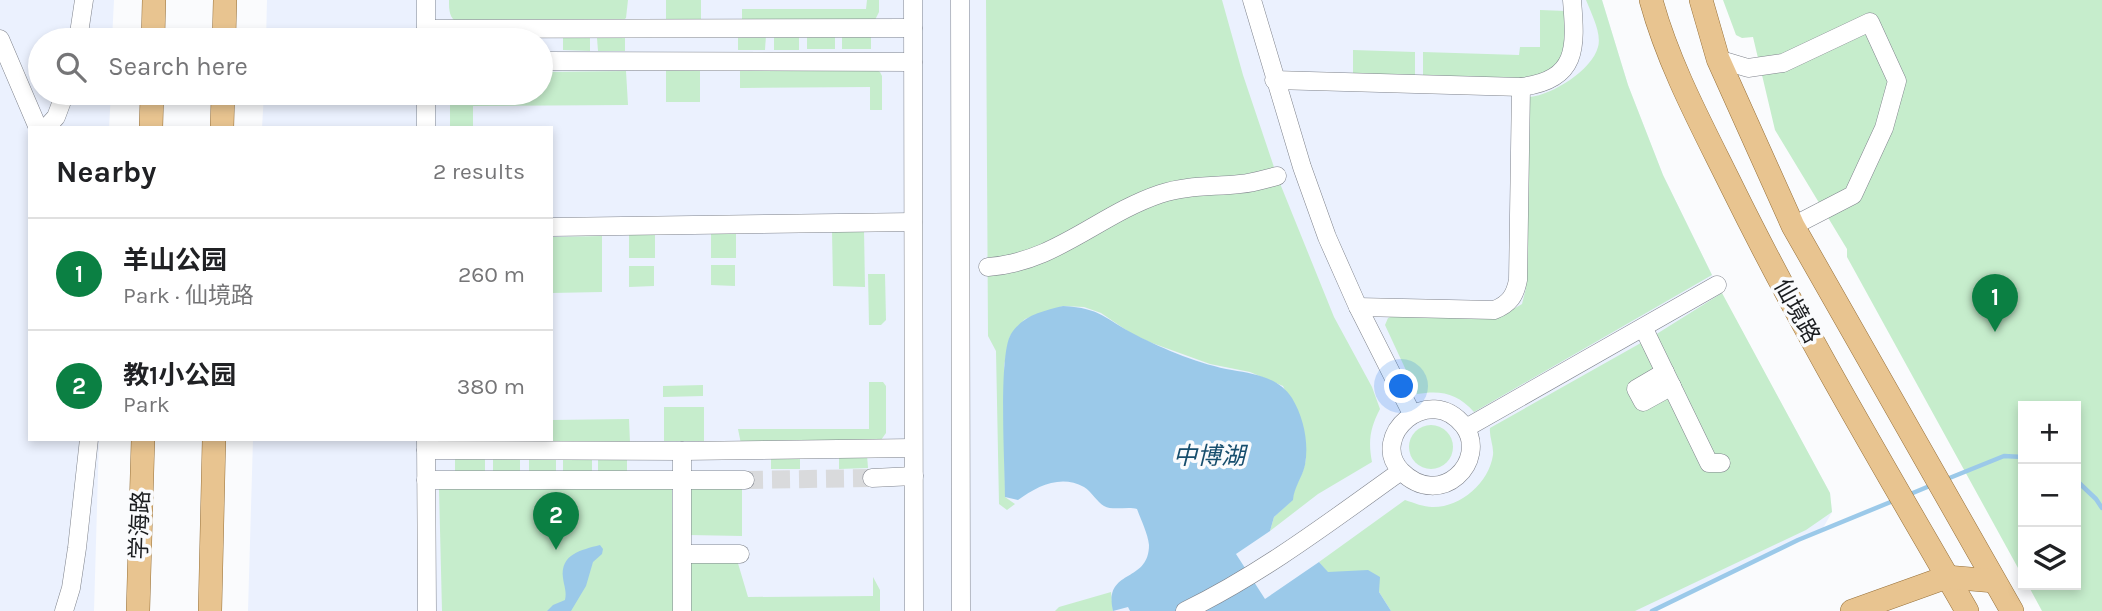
<!DOCTYPE html>
<meta charset="utf-8">
<style>
:root{--surface:#fff;--page:#f6f6f6;--text:#202124;--muted:#757577;--line:#e0e0e0;--accent:#0b8043}
body{margin:0;font-family:Karla,"Noto Sans SC",sans-serif;background:var(--page);color:var(--text)}
.controls{position:absolute;right:21px;bottom:21px;display:grid;overflow:hidden;border-radius:0px;box-shadow:0 4px 10px #0003}
.controls button{width:63px;height:63px;display:grid;place-items:center;padding:0;border:0;border-bottom:2px solid var(--line);background:var(--surface);color:var(--text);font:35px sans-serif}
.you{position:absolute;left:1402px;top:387px;width:24px;height:24px;margin:-18px;border:5px solid #fff;border-radius:50%;background:#1a73e8;box-shadow:0 0 0 10px #1a73e833}
.badge{display:grid;place-items:center;width:46px;height:46px;border-radius:50%;background:var(--accent);color:#fff;font-size:23px;font-weight:700}
.pin{position:absolute;translate:-50% -58px;filter:drop-shadow(0 2px 4px #0008)}
.pin::after{content:'';position:absolute;top:37px;width:24px;height:21px;background:inherit;clip-path:polygon(0 0,100% 0,50% 100%)}
.list{margin:0;padding:0;list-style:none}
h2{display:flex;justify-content:space-between;align-items:center;height:91px;margin:0;padding:0 28px;font-size:30px}
h2 small{font-size:23px;font-weight:400;color:var(--muted)}
.list li{display:grid;grid-template-columns:46px 1fr auto;gap:21px;align-items:center;box-sizing:border-box;height:112px;padding:0 28px;border-top:2px solid var(--line)}
.list b{display:block;font-size:26px;white-space:nowrap}
.list p{margin:0;font-size:23px;white-space:nowrap;color:var(--muted)}
.list em{font-size:23px;font-style:normal;color:var(--muted)}
.icon{flex:none;width:38px;height:38px;fill:none;stroke:currentColor;stroke-width:2;stroke-linecap:round;stroke-linejoin:round}
.map{position:relative;flex:none;width:2102px;height:611px;overflow:hidden}
.search{position:absolute;background:var(--surface);box-shadow:0 4px 10px #0003;left:28px;top:28px;width:525px;height:77px;display:flex;align-items:center;gap:18px;box-sizing:border-box;padding:0 24px;border-radius:38px;color:var(--muted);font-size:26px}
.panel{position:absolute;background:var(--surface);box-shadow:0 4px 10px #0003;left:28px;top:126px;width:525px;height:315px;border-radius:0px}
.map>svg:first-child{display:block}
.built{fill:#ebf1fe}
.green{fill:#c6edcc}
.water{fill:#9bc9e9}
.lines{fill:none;stroke-linecap:round;stroke-linejoin:round}
.stream{stroke:#9bc9e9;stroke-width:4.5}
.minor-tunnel{stroke:#d9dadc;stroke-width:18;stroke-dasharray:18 9;stroke-linecap:butt}
.minor-casing{stroke:#7f838c;stroke-width:19}
.major-casing{stroke:#967039;stroke-width:24}
.minor{stroke:#fff;stroke-width:18}
.major{stroke:#e8c490;stroke-width:23}
.labels{text-anchor:middle;dominant-baseline:central;stroke-width:7;stroke-linejoin:round;paint-order:stroke}
.street-label{font-size:23px;fill:#1b1d20;stroke:#fafbfd}
.water-label{font-size:24px;font-style:italic;fill:#174e6d;stroke:#fafbfd}
</style>
<div class="map">
<svg width="2102" height="611" viewBox="0 0 2102 611">
<rect width="100%" height="100%" fill="#fafbfd"/>
<g class="built">
<polygon points="0,0 114,0 112,40 40,40 40,93 111,93 109,128 30,128 30,439 99,439 94,611 0,611"/>
<polygon points="267,0 1602,0 1628,85 1663,175 1717,285 1830,493 1832,512 1822,530 1652,611 248,611 253,439 551,439 551,128 262,128 264,93 541,93 541,40 266,40"/>
</g>
<g class="green">
<path d="M449,0H628L626,18L621,22L458,24C449,17 449,11 449,0Z"/>
<rect x="666" y="0" width="35" height="21"/>
<polygon points="867,0 879,0 879,12 875,20 742,23 742,9 866,9"/>
<path d="M986,0H1222L1243,75L1277,176L1334,317L1372,387L1380,409C1370,428 1368,441 1372,462L1318,494L1270,531L1274,517L1292,500C1294,486 1302,477 1305,464C1310,435 1294,411 1283,386L1250,372L1210,364L1152,343L1132,334L1101,313L1084,307L1063,306L1025,319L1010,336L1004,366L1005,497L1015,504L1007,510L999,504L996,351L988,336Z"/>
<path d="M1586,0H1602L1628,85L1663,175L1712,275L1474,412C1457,393 1441,390 1417,394L1385,325L1388,318L1395,315H1503L1522,304L1526,288L1530,97C1552,95 1592,70 1598,47C1602,33 1591,13 1586,0Z"/>
<polygon points="1723,0 2102,0 2102,611 2042,611 2028,585 2076,585 2076,406 2023,406 2023,577 1847,257 1847,249 1775,130 1753,37 1742,38 1736,35"/>
<polygon points="1540,10 1566,11 1572,32 1556,68 1536,78 1513,80 1423,77 1423,52 1519,55 1520,47 1540,47"/>
<polygon points="738,35 766,35 765,50 738,50"/>
<rect x="774" y="35" width="25" height="15"/>
<polygon points="807,35 835,36 835,49 807,49"/>
<rect x="842" y="36" width="29" height="13"/>
<polygon points="563,38 590,38 590,51 563,50"/>
<polygon points="597,38 625,38 625,51 598,51"/>
<polygon points="1353,50 1415,52 1415,76 1353,75"/>
<polygon points="875,69 880,72 882,76 882,110 870,110 870,87 740,88 740,70"/>
<rect x="666" y="70" width="34" height="32"/>
<polygon points="626,71 628,105 473,106 473,128 450,128 450,93 541,93 541,72"/>
<polygon points="864,230 865,287 833,286 832,231"/>
<rect x="711" y="234" width="25" height="24"/>
<rect x="629" y="235" width="26" height="23"/>
<polygon points="602,236 602,292 551,293 551,237"/>
<polygon points="711,265 735,265 735,286 711,285"/>
<polygon points="629,266 654,266 654,286 629,287"/>
<polygon points="868,274 885,274 886,320 881,325 869,325"/>
<path d="M1722,293L1830,493L1832,512L1806,530L1635,611H1391L1379,592L1328,573L1319,562L1405,500C1414,503 1424,507 1432,507C1460,508 1489,483 1493,455C1494,446 1489,437 1490,428L1655,335Z"/>
<polygon points="869,382 883,382 886,386 886,433 881,440 741,444 738,429 869,429"/>
<polygon points="703,385 703,396 663,397 663,386"/>
<rect x="664" y="407" width="40" height="34"/>
<polygon points="629,419 630,443 467,443 456,439 551,439 551,420"/>
<circle cx="1431" cy="447" r="22"/>
<polygon points="867,455 868,468 839,469 839,456"/>
<rect x="771" y="456" width="29" height="13"/>
<polygon points="455,458 485,458 485,473 455,474"/>
<rect x="493" y="458" width="27" height="15"/>
<rect x="529" y="458" width="27" height="16"/>
<rect x="563" y="459" width="29" height="15"/>
<rect x="598" y="459" width="29" height="16"/>
<polygon points="742,486 742,536 689,535 690,487"/>
<polygon points="672,488 673,611 442,611 439,489"/>
<polygon points="690,560 737,560 748,597 873,596 873,577 880,590 880,611 691,611"/>
<polygon points="1111,592 1113,611 1055,611 1059,607"/>
</g>
<g class="water">
<path d="M1063,306C1102,308 1104,319 1136,335C1163,349 1202,365 1232,370C1255,374 1278,377 1292,398C1304,418 1309,443 1305,465C1302,478 1294,487 1293,500L1274,517L1270,531L1236,554L1265,599L1319,562L1328,572L1368,570L1380,577L1379,592L1391,611H1130L1128,607L1113,611C1103,568 1149,584 1149,545C1148,534 1141,520 1137,509C1128,506 1113,511 1104,506C1097,502 1092,492 1084,487C1061,474 1037,486 1018,500L1005,497C1005,466 998,355 1011,334C1023,315 1043,311 1063,306Z"/>
<path d="M600,545L603,549L602,554L593,562L586,586L571,611H547L553,605L565,600C567,592 564,586 563,578C560,554 581,550 600,545Z"/>
</g>
<g class="lines">
<g class="stream">
<polyline points="1947,479 2004,456 2023,457"/>
<polyline points="2076,480 2096,499 2102,508"/>
<polyline points="1908,495 1932,485"/>
<polyline points="1652,611 1798,540 1893,501"/>
</g>
<polyline class="minor-tunnel" points="745,480 872,478"/>
<defs>
<g id="minor">
<polyline points="426,0 426,38"/>
<polyline points="913,0 914,611"/>
<polyline points="960,0 961,611"/>
<polyline points="1252,0 1302,167 1327,237 1358,307 1412,414"/>
<polyline points="426,29 913,28"/>
<polyline points="0,39 38,128"/>
<polyline points="78,40 84,0"/>
<polyline points="1718,59 1748,68 1783,63 1870,22 1897,81 1884,128 1853,195 1793,226"/>
<polyline points="541,61 913,62"/>
<path d="M1274,80L1521,87C1578,80 1576,48 1572,0"/>
<polyline points="46,128 56,117 65,93"/>
<polyline points="426,128 426,93"/>
<polyline points="551,227 913,222"/>
<path d="M988,267C1056,262 1098,215 1160,194C1187,185 1213,187 1240,184C1253,183 1265,179 1277,176"/>
<path d="M1358,307L1494,310C1510,304 1515,295 1518,280L1521,87"/>
<polyline points="1644,329 1709,463 1721,463"/>
<polyline points="1665,372 1636,389 1643,402 1672,386"/>
<polyline points="1466,428 1717,285"/>
<polyline points="426,439 427,611"/>
<polyline points="426,450 682,451 913,448"/>
<polyline points="682,451 682,611"/>
<polyline points="872,478 914,476"/>
<polyline points="426,480 745,480"/>
<polyline points="683,554 740,554"/>
<polyline points="64,611 71,588 77,548 89,439"/>
<path d="M1185,611C1263,573 1331,521 1401,471C1368,437 1429,381 1464,426C1489,460 1441,511 1401,471"/>
</g>
<g id="major">
<path d="M1651,0C1669,66 1703,128 1733,189C1804,333 1887,472 1967,611"/>
<polyline points="1701,0 1718,59 1793,226 2012,611"/>
<polyline points="153,40 154,0"/>
<polyline points="224,40 225,0"/>
<polyline points="151,128 152,93"/>
<polyline points="222,128 223,93"/>
<polyline points="138,611 143,439"/>
<polyline points="210,611 214,439"/>
<polyline points="1852,611 1947,577 1994,581"/>
</g>
</defs>
<use href="#minor" class="minor-casing"/>
<use href="#major" class="major-casing"/>
<use href="#minor" class="minor"/>
<use href="#major" class="major"/>
</g>
<g class="labels">
<g class="street-label">
<text transform="translate(1797 311) rotate(61)">仙境路</text>
<text transform="translate(140 525) rotate(-88)">学海路</text>
</g>
<g class="water-label">
<text x="1209" y="456">中博湖</text>
</g>
</g>
</svg>
<div class="controls">
<button>+</button>
<button>−</button>
<button><svg class="icon" aria-label="layers" viewBox="0 0 24 24"><path d="M12 4l9 5-9 5-9-5zM3 14l9 5 9-5"/></svg></button>
</div>
<div class="you"></div>
<div class="pin badge" style="left:1995px;top:332px">1</div>
<div class="pin badge" style="left:556px;top:550px">2</div>
<div class="search"><svg class="icon" aria-label="search" viewBox="0 0 24 24"><circle cx="10" cy="10" r="6"/><path d="M15 15l6 6"/></svg>Search here</div>
<section class="panel">
<h2>Nearby<small>2 results</small></h2>
<ul class="list">
<li><span class="badge">1</span><div><b>羊山公园</b><p>Park · 仙境路</p></div><em>260 m</em></li>
<li><span class="badge">2</span><div><b>教1小公园</b><p>Park</p></div><em>380 m</em></li>
</ul>
</section>
</div>
